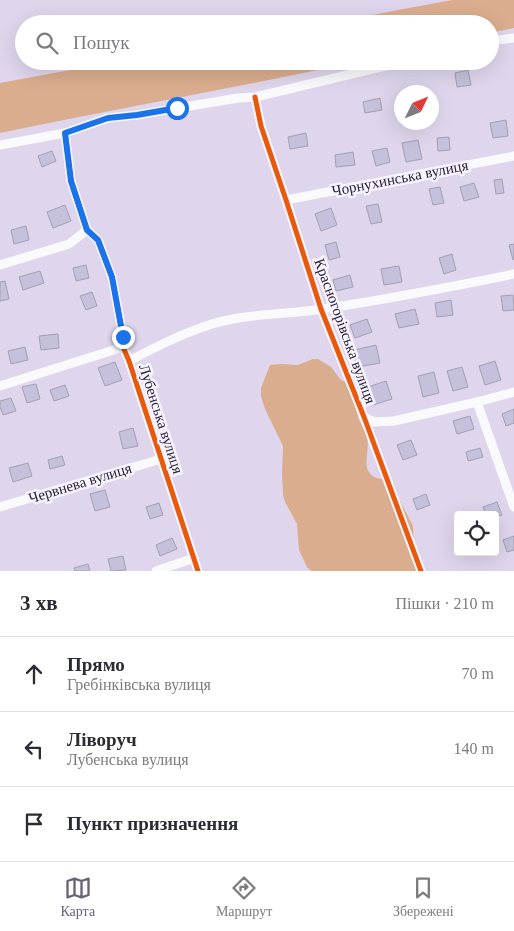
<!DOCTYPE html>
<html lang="uk">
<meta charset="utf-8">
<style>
:root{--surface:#fff;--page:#f2f2f3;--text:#2b2b33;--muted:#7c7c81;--line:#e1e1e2;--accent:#6a6176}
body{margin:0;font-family:"Times New Roman",serif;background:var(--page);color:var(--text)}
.controls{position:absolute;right:15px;bottom:15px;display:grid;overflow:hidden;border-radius:5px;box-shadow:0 5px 20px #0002}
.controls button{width:45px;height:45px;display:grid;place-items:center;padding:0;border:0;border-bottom:1px solid var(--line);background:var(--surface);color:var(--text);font:25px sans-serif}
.compass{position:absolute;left:394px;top:85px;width:45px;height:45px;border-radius:50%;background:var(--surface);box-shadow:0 5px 20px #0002;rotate:47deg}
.stop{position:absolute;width:15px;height:15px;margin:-11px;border:4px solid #1a73e8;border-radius:50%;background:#fff}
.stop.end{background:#1a73e8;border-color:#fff;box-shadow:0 1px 5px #0008}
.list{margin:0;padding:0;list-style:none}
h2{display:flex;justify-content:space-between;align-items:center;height:65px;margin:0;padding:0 20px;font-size:21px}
h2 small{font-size:16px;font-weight:400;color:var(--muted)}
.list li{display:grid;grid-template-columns:32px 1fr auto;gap:15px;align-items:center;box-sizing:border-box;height:75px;padding:0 20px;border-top:1px solid var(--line)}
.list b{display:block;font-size:19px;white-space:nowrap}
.list p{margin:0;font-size:16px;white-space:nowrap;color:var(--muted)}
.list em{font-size:16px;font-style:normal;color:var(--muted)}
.icon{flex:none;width:28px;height:28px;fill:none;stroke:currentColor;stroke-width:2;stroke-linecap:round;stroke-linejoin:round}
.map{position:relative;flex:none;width:514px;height:571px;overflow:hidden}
.search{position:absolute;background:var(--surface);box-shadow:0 5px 20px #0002;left:15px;right:15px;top:15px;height:55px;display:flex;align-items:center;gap:12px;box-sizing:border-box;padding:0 18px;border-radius:28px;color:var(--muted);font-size:19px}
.sheet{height:290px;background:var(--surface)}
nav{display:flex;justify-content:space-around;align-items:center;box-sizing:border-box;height:70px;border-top:1px solid var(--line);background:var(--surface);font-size:14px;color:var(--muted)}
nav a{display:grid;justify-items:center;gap:2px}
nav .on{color:var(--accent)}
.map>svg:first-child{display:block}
.forest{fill:#daad8e}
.building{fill:#c5c0db;stroke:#a39fb3}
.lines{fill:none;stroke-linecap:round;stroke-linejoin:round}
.minor{stroke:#faf9fc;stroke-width:9}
.cycleway-casing{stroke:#f8f4ff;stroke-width:8}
.cycleway{stroke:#e8590c;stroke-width:5}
.route{stroke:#1a73e8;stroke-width:6}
.labels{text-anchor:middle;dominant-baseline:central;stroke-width:5;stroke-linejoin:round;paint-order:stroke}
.street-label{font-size:15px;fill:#2b2236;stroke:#f8f4ff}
</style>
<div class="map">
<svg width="514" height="571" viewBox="0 0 514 571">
<rect width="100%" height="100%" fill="#dfd6ed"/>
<g class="forest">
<polygon points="452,0 514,0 514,28 490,33 490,24 323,24"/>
<path d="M119,61H360C240,87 120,108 0,133V83Z"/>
<path d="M313,359H318L331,367L341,380L349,383C355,394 354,401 357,413C359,422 365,429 367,438C370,448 363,464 369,472C374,480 383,479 390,479L394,484L398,497L413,526L414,552L419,571H311L307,567L299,550L297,524L285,502L283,495L282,473L283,446L265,409L261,396V388L270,365L281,364L298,365Z"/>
</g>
<g class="building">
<polygon points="468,70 471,85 457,87 455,73"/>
<polygon points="380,98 382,110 365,113 363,102"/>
<polygon points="506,120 508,136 493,138 490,123"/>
<polygon points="306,133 308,146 290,149 288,137"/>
<polygon points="449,137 450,150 438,151 437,138"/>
<polygon points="418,140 422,159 406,162 402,143"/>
<polygon points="387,148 390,162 376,166 372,151"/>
<polygon points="52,151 56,161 42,167 38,156"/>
<polygon points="353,152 355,165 336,167 335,155"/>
<polygon points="502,179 504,193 496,194 494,180"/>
<polygon points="474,183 479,197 464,201 460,187"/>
<polygon points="440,187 444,203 433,205 429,189"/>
<polygon points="378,204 382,222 371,224 366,206"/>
<polygon points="65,205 71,221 53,228 47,212"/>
<polygon points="331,208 337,225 321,231 315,214"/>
<polygon points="26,226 29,240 14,244 11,230"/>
<polygon points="336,242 340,257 329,260 325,245"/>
<polygon points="514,244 514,259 513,260 509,245"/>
<polygon points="452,254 456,270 444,274 439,258"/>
<polygon points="86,265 89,278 76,281 73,268"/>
<polygon points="399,266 402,282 384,285 381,269"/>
<polygon points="40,271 44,283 23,290 19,277"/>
<polygon points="350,275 353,287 336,291 333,280"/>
<polygon points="5,281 9,299 0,301 0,282"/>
<polygon points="92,292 97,306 86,310 80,296"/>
<polygon points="513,295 514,310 503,311 501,296"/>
<polygon points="451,300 453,315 437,317 435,303"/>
<polygon points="415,309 419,324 399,328 395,314"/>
<polygon points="367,319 372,332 355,338 350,325"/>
<polygon points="58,334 59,348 41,350 39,336"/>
<polygon points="376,345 380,363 357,367 354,350"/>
<polygon points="25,347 28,360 11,364 8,351"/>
<polygon points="495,361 501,380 485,385 479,366"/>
<polygon points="115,362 122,380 105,386 98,368"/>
<polygon points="462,367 468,387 453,391 447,371"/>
<polygon points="434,372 439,393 423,397 418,376"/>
<polygon points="386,381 392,399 373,405 368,387"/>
<polygon points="36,384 40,399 27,403 22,387"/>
<polygon points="65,385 69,396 54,401 50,390"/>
<polygon points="11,398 16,411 3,415 0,407 0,401"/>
<polygon points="514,409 514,423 506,426 502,414"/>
<polygon points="470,416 474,429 457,434 453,421"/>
<polygon points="133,428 138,446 123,449 119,432"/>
<polygon points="411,440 417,455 403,460 397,445"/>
<polygon points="480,448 483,457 468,461 466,452"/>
<polygon points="62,456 65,465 50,469 48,460"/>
<polygon points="28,463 32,476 13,482 9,468"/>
<polygon points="105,490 110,507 95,511 90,494"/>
<polygon points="426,494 430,505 417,510 413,499"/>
<polygon points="497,502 502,515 495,517 495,515 486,515 483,507"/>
<polygon points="159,503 163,515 150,519 146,507"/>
<polygon points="514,536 514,550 507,552 503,540"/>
<polygon points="172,538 177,549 160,556 156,545"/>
<polygon points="123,556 126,570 111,571 108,559"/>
<polygon points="88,564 90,571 75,571 74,568"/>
</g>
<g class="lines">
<g class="minor">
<polyline points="490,41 514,38"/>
<polyline points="255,97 261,126 286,200 321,309 364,417 421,571"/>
<polyline points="65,133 71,181 87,230 98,240 112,277 123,337 123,347 129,361 198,571"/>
<polyline points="0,145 65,133 108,118 137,115 238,98 255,97 406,61"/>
<polyline points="286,200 514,156"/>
<polyline points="0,265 69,244 87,230"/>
<path d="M129,361C154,348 179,335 206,326C243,313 284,315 323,309C387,299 451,287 514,274"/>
<polyline points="0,386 123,347"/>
<polyline points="477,402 514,507"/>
<polyline points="364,417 374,422 394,421 477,402 514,392"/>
<polyline points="0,507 161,459"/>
<polyline points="156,571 194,558"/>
</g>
<defs>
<g id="cycleway">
<polyline points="255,97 261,126 286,200 321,309 364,417 421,571"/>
<polyline points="65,133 71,181 87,230 98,240 112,277 123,337 123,347 129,361 198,571"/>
</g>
</defs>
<use href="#cycleway" class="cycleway-casing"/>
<use href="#cycleway" class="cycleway"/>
</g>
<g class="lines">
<polyline class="route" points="123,337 112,277 98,240 87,230 71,181 65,133 108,118 137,115 177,108"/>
</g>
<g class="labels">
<g class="street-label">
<text transform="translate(400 178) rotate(-11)">Чорнухинська вулиця</text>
<text transform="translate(345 331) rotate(70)">Красногорівська вулиця</text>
<text transform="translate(161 419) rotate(72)">Лубенська вулиця</text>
<text transform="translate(80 483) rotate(-17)">Червнева вулиця</text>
</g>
</g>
</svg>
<div class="controls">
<button><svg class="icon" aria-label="locate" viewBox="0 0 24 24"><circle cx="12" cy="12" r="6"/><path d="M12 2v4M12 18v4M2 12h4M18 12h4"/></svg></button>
</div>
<svg class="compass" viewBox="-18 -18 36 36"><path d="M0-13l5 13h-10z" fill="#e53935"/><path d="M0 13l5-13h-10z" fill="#7c7c81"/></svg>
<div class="stop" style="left:177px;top:108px"></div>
<div class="stop end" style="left:123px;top:337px"></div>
<div class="search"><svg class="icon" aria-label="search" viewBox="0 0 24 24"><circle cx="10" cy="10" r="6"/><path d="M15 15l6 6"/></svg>Пошук</div>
</div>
<section class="sheet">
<h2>3 хв<small>Пішки · 210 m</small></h2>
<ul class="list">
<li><svg class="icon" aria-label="ahead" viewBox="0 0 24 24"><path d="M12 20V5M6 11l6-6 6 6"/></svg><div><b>Прямо</b><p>Гребінківська вулиця</p></div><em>70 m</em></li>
<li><svg class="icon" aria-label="left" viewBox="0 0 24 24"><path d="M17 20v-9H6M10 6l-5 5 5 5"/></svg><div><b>Ліворуч</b><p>Лубенська вулиця</p></div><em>140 m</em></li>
<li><svg class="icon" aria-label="arrive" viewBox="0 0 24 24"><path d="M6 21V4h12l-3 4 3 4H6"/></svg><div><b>Пункт призначення</b></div></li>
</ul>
</section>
<nav>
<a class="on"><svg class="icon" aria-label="map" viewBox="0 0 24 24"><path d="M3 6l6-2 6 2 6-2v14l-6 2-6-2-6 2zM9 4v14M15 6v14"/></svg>Карта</a>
<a><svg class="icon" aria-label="directions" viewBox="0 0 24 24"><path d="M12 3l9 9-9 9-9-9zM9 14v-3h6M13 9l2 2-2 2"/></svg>Маршрут</a>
<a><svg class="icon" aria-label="saved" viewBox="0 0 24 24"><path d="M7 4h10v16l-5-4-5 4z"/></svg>Збережені</a>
</nav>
